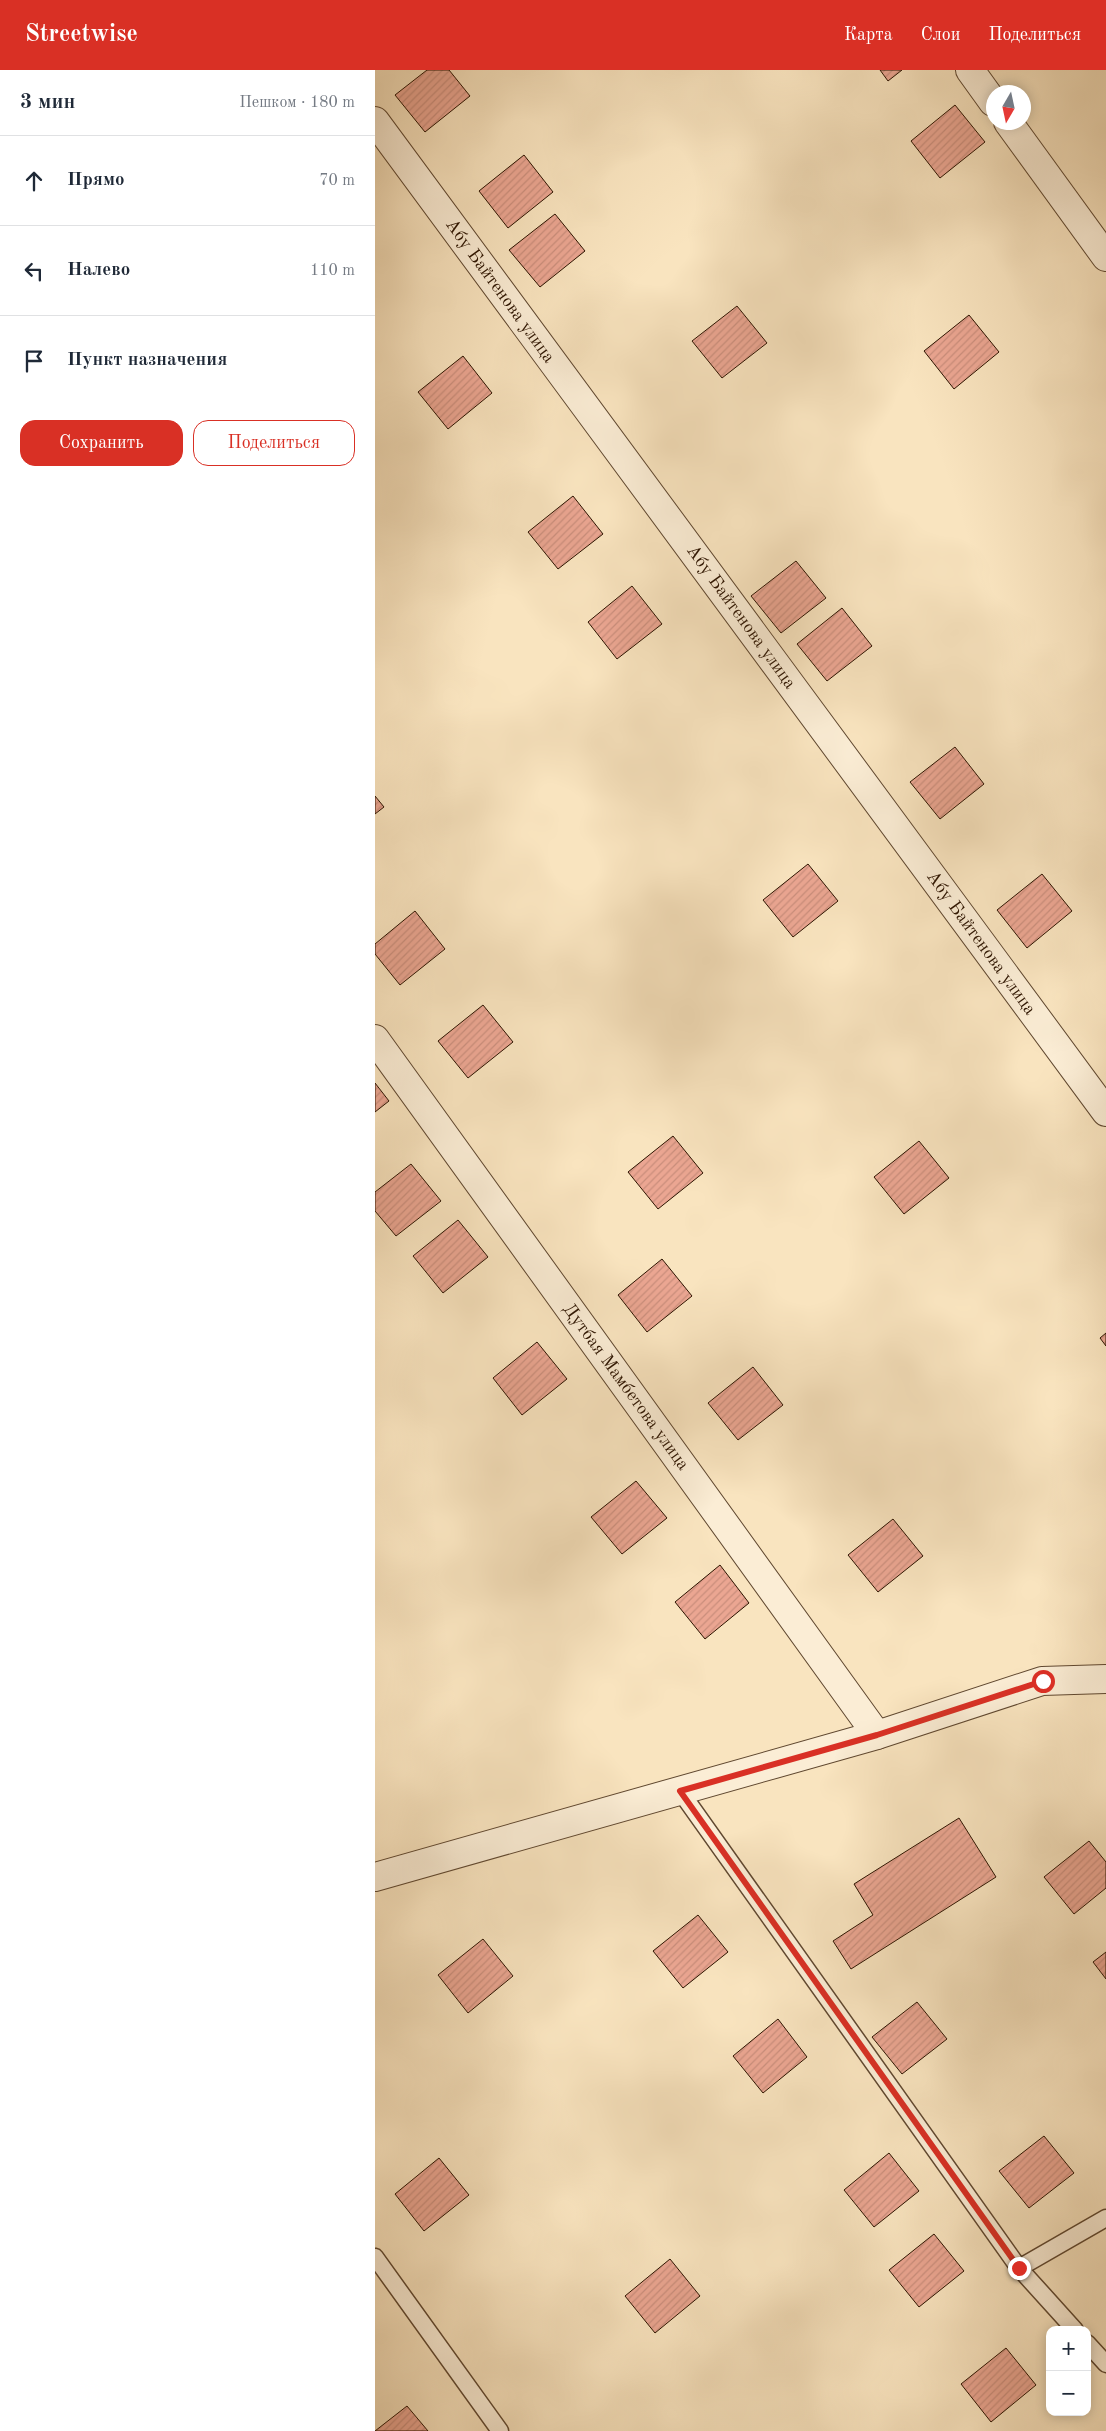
<!DOCTYPE html>
<html lang="ru">
<meta charset="utf-8">
<style>
:root{--surface:#fff;--page:#f6f6f7;--text:#1f2937;--muted:#747a83;--line:#e0e1e3;--accent:#d93025}
body{margin:0;font-family:"Old Standard TT",serif;background:var(--page);color:var(--text)}
.controls{position:absolute;right:15px;bottom:15px;display:grid;overflow:hidden;border-radius:10px;box-shadow:0 2px 12px #0003}
.controls button{width:45px;height:45px;display:grid;place-items:center;padding:0;border:0;border-bottom:1px solid var(--line);background:var(--surface);color:var(--text);font:25px sans-serif}
.compass{position:absolute;left:611px;top:15px;width:45px;height:45px;border-radius:50%;background:var(--surface);box-shadow:0 2px 12px #0003;rotate:189deg}
.stop{position:absolute;width:15px;height:15px;margin:-11px;border:4px solid #d93025;border-radius:50%;background:#fff}
.stop.end{background:#d93025;border-color:#fff;box-shadow:0 1px 5px #0008}
.list{margin:0;padding:0;list-style:none}
h2{display:flex;justify-content:space-between;align-items:center;height:65px;margin:0;padding:0 20px;font-size:21px}
h2 small{font-size:16px;font-weight:400;color:var(--muted)}
.list li{display:grid;grid-template-columns:32px 1fr auto;gap:15px;align-items:center;box-sizing:border-box;height:90px;padding:0 20px;border-top:1px solid var(--line)}
.list b{display:block;font-size:19px;white-space:nowrap}
.list em{font-size:16px;font-style:normal;color:var(--muted)}
.actions{display:flex;gap:10px;padding:15px 20px}
.actions a{flex:1;padding:11px 0;border:1px solid var(--accent);border-radius:15px;text-align:center;font-size:18px;color:var(--accent)}
.actions .main{background:var(--accent);color:#fff}
.icon{flex:none;width:28px;height:28px;fill:none;stroke:currentColor;stroke-width:2;stroke-linecap:round;stroke-linejoin:round}
.map{position:relative;flex:none;width:731px;height:2361px;overflow:hidden}
header{display:flex;align-items:center;gap:30px;box-sizing:border-box;height:70px;padding:0 25px;background:var(--accent);color:#fff}
header strong{font-size:24px}
nav{display:flex;gap:28px;margin-inline-start:auto;font-size:18px}
main{display:flex}
aside{flex:1;background:var(--surface)}
.map>svg:first-child{display:block}
.building{fill:url(#building-hatch);stroke:#2d1400}
.lines{fill:none;stroke-linecap:round;stroke-linejoin:round}
.lane-casing{stroke:#604830;stroke-width:19}
.street-casing{stroke:#604830;stroke-width:30}
.lane{stroke:#fbedd5;stroke-width:16}
.street{stroke:#fbedd5;stroke-width:28}
.route{stroke:#d93025;stroke-width:6}
.labels{text-anchor:middle;dominant-baseline:central;stroke-width:5;stroke-linejoin:round;paint-order:stroke}
.street-label{font-size:18px;fill:#2d1400;stroke:#fbedd5}
</style>
<header>
<strong>Streetwise</strong>
<nav><a>Карта</a><a>Слои</a><a>Поделиться</a></nav>
</header>
<main>
<aside>
<h2>3 мин<small>Пешком · 180 m</small></h2>
<ul class="list">
<li><svg class="icon" aria-label="ahead" viewBox="0 0 24 24"><path d="M12 20V5M6 11l6-6 6 6"/></svg><div><b>Прямо</b></div><em>70 m</em></li>
<li><svg class="icon" aria-label="left" viewBox="0 0 24 24"><path d="M17 20v-9H6M10 6l-5 5 5 5"/></svg><div><b>Налево</b></div><em>110 m</em></li>
<li><svg class="icon" aria-label="arrive" viewBox="0 0 24 24"><path d="M6 21V4h12l-3 4 3 4H6"/></svg><div><b>Пункт назначения</b></div></li>
</ul>
<div class="actions"><a class="main">Сохранить</a><a>Поделиться</a></div>
</aside>
<div class="map">
<svg width="731" height="2361" viewBox="0 0 731 2361">
<defs>
<pattern id="building-hatch" width="6" height="6" patternUnits="userSpaceOnUse" patternTransform="scale(1.25)"><rect width="6" height="6" fill="#eba692"/><path d="M-1 1l2-2M0 6l6-6M5 7l2-2" fill="none" stroke="#ca8e7c"/></pattern>
</defs>
<rect width="100%" height="100%" fill="#f9e4bf"/>
<filter id="stains"><feTurbulence type="fractalNoise" baseFrequency=".004" numOctaves="4"/><feColorMatrix values="0 0 0 0 .2 0 0 0 0 .09 0 0 0 0 .02 0 0 0 .5 -.17"/></filter>
<radialGradient id="worn" r=".72"><stop offset=".6" stop-color="#630" stop-opacity="0"/><stop offset="1" stop-color="#630" stop-opacity=".3"/></radialGradient>
<g class="building">
<polygon points="52,0 74,0 95,26 50,62 20,25"/>
<polygon points="505,0 527,0 513,11"/>
<polygon points="580,35 610,72 565,108 536,71"/>
<polygon points="149,85 178,122 133,158 104,121"/>
<polygon points="180,144 210,181 165,217 134,180"/>
<polygon points="362,236 392,273 347,308 317,271"/>
<polygon points="594,245 624,282 579,319 549,281"/>
<polygon points="88,286 117,323 73,359 43,322"/>
<polygon points="198,426 228,464 183,499 153,462"/>
<polygon points="421,491 451,528 406,563 376,526"/>
<polygon points="257,516 287,554 242,589 213,552"/>
<polygon points="467,538 497,576 452,611 422,574"/>
<polygon points="580,677 609,714 565,749 535,712"/>
<polygon points="0,726 9,737 0,744"/>
<polygon points="433,794 463,831 418,867 388,830"/>
<polygon points="667,804 697,841 652,878 622,840"/>
<polygon points="40,841 70,879 25,915 0,884 0,874"/>
<polygon points="108,935 138,972 93,1008 63,971"/>
<polygon points="0,1013 14,1031 0,1042"/>
<polygon points="298,1066 328,1103 283,1139 253,1102"/>
<polygon points="544,1071 574,1108 529,1144 499,1107"/>
<polygon points="36,1094 66,1131 21,1166 0,1141 0,1122"/>
<polygon points="83,1150 113,1187 68,1223 38,1186"/>
<polygon points="287,1189 317,1226 272,1262 243,1225"/>
<polygon points="731,1263 731,1276 725,1268"/>
<polygon points="162,1272 192,1309 147,1345 118,1308"/>
<polygon points="378,1297 408,1335 363,1370 333,1333"/>
<polygon points="261,1411 292,1448 247,1484 216,1447"/>
<polygon points="518,1449 548,1486 503,1522 473,1485"/>
<polygon points="345,1495 374,1533 330,1569 300,1532"/>
<polygon points="584,1748 621,1807 476,1899 458,1871 498,1845 479,1814"/>
<polygon points="714,1771 731,1792 731,1818 699,1844 669,1807"/>
<polygon points="323,1845 353,1882 308,1918 278,1881"/>
<polygon points="108,1869 138,1906 93,1943 63,1905"/>
<polygon points="731,1882 731,1909 718,1892"/>
<polygon points="542,1932 572,1969 527,2004 497,1967"/>
<polygon points="403,1949 432,1987 388,2023 358,1986"/>
<polygon points="669,2066 699,2103 654,2138 624,2101"/>
<polygon points="514,2083 544,2121 499,2157 469,2120"/>
<polygon points="64,2088 94,2125 49,2161 20,2124"/>
<polygon points="559,2164 589,2201 544,2237 514,2200"/>
<polygon points="295,2189 325,2226 280,2263 250,2226"/>
<polygon points="631,2278 661,2315 616,2352 586,2314"/>
<polygon points="32,2336 53,2361 0,2361"/>
</g>
<g class="lines">
<defs>
<g id="lane">
<polyline points="305,1721 644,2198 700,2260"/>
<polyline points="0,2187 125,2361"/>
<polyline points="644,2198 731,2148"/>
<polyline points="712,2273 731,2294"/>
</g>
<g id="street">
<polyline points="595,0 618,32"/>
<polyline points="0,51 731,1042"/>
<polyline points="633,52 731,187"/>
<polyline points="0,969 502,1665"/>
<polyline points="0,1807 502,1665 667,1611 731,1609"/>
</g>
</defs>
<use href="#lane" class="lane-casing"/>
<use href="#street" class="street-casing"/>
<use href="#lane" class="lane"/>
<use href="#street" class="street"/>
</g>
<g class="lines">
<polyline class="route" points="644,2198 305,1721 502,1665 668,1611"/>
</g>
<g class="labels">
<g class="street-label">
<text transform="translate(125 221) rotate(54)">Абу Байтенова улица</text>
<text transform="translate(366 547) rotate(54)">Абу Байтенова улица</text>
<text transform="translate(606 873) rotate(54)">Абу Байтенова улица</text>
<text transform="translate(251 1317) rotate(54)">Дутбая Мамбетова улица</text>
</g>
</g>
<rect width="100%" height="100%" filter="url(#stains)"/>
<rect width="100%" height="100%" fill="url(#worn)"/>
</svg>
<div class="controls">
<button>+</button>
<button>−</button>
</div>
<svg class="compass" viewBox="-18 -18 36 36"><path d="M0-13l5 13h-10z" fill="#e53935"/><path d="M0 13l5-13h-10z" fill="#747a83"/></svg>
<div class="stop" style="left:668px;top:1611px"></div>
<div class="stop end" style="left:644px;top:2198px"></div>
</div>
</main>
